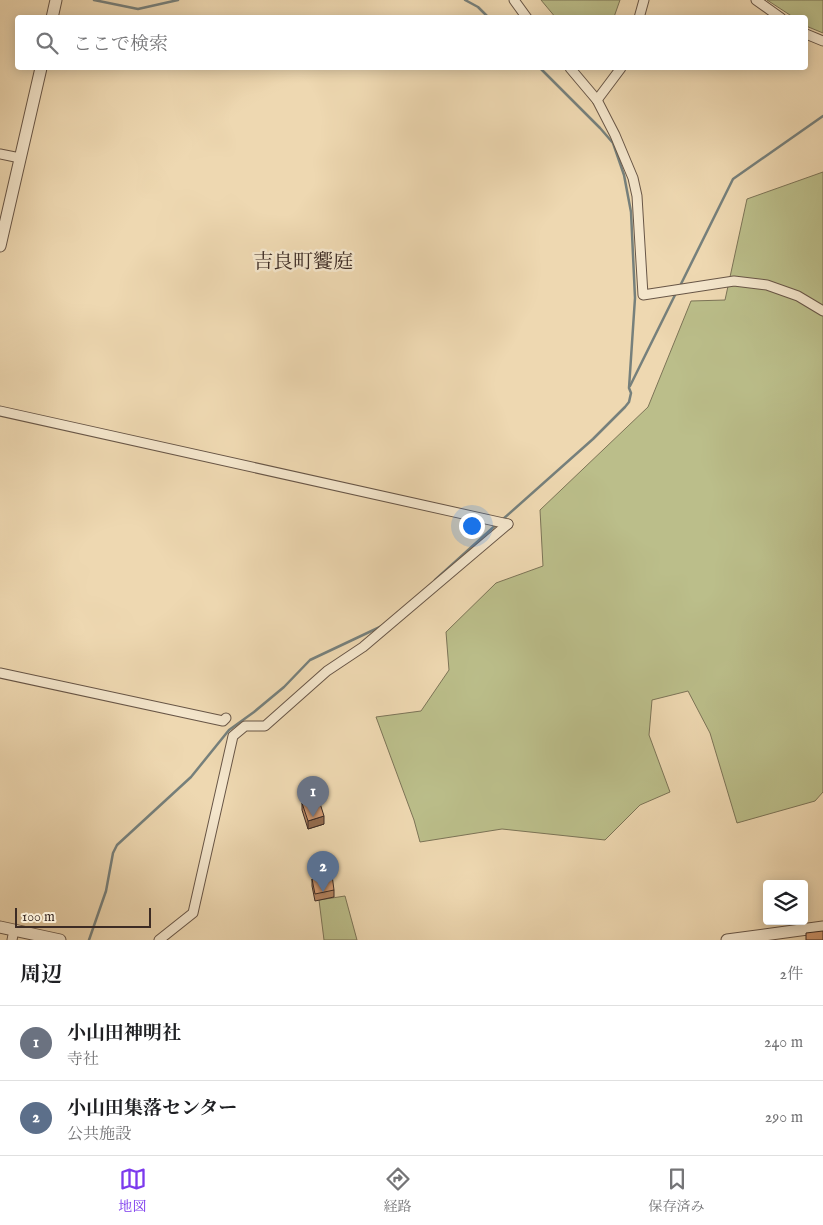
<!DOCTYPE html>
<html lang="ja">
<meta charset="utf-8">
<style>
:root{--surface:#fff;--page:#f2f2f2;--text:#202124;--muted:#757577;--line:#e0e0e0;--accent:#7c3aed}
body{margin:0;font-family:"IM FELL English","Noto Serif JP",serif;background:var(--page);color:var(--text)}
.controls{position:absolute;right:15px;bottom:15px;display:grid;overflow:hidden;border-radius:5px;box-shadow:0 2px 12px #0003}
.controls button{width:45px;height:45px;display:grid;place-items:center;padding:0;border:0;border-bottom:1px solid var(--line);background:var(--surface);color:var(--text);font:25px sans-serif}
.scale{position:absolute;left:15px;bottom:12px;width:136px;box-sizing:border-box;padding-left:5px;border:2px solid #3c2b24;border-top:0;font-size:14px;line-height:18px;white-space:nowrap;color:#3c2b24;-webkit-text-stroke:4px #f4e6cc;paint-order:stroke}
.you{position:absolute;left:471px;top:525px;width:18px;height:18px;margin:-12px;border:4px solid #fff;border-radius:50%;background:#1a73e8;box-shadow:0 0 0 8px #1a73e833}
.badge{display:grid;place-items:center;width:32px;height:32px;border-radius:50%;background:var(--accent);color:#fff;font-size:16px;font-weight:700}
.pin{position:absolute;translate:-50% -41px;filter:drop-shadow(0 1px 2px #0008)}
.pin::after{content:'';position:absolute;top:26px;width:18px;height:15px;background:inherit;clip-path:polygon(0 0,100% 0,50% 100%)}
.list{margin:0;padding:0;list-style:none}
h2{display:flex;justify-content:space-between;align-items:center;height:65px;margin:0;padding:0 20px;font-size:21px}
h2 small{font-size:16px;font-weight:400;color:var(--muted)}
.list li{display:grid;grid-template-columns:32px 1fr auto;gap:15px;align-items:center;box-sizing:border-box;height:75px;padding:0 20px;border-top:1px solid var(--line)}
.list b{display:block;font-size:19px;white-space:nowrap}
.list p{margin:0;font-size:16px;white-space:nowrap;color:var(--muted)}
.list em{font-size:16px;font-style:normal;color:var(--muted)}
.icon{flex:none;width:28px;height:28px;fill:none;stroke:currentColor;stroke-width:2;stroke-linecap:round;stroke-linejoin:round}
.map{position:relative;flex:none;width:823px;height:940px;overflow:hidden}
.search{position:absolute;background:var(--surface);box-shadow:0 2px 12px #0003;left:15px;right:15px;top:15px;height:55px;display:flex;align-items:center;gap:12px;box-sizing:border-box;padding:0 18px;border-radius:5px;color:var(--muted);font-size:19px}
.sheet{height:215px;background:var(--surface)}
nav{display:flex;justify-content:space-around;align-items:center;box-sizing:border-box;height:70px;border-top:1px solid var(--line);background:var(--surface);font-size:14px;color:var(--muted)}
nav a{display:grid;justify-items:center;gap:2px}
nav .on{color:var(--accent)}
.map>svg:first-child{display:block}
.green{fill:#bbbe8a;stroke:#7c7457}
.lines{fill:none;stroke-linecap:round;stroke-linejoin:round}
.stream{stroke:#76807c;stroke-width:2.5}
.minor-casing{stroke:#685647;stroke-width:11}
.tertiary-casing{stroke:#685647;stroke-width:13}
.minor{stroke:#f4e6cc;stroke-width:9}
.tertiary{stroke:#f4e6cc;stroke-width:11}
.wall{fill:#b58461;stroke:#3c2b24}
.shaded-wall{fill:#946c4f;stroke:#3c2b24}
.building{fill:#d39a71;stroke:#3c2b24}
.labels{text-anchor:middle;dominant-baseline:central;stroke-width:5;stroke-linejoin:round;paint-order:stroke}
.quarter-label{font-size:20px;fill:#3c2b24;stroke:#f4e6cc}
</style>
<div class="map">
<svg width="823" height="940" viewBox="0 0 823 940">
<rect width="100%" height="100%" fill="#eed8b1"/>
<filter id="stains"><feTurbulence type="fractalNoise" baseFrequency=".004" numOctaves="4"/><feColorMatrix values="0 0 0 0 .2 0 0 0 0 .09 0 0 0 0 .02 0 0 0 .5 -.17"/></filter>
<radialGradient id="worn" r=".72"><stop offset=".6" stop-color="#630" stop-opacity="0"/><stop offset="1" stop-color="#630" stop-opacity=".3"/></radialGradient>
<g class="green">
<polygon points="541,0 620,0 614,17 556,18"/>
<polygon points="767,0 823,0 823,33 806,26 806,18 793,17"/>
<polygon points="823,172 823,792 815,801 737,823 710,733 688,691 652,700 649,735 670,792 640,805 605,840 502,829 420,842 414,820 376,717 421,711 449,670 446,632 496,583 543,566 540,510 648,407 691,301 725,300 747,199"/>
<polygon points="345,896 357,940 324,940 319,900"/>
</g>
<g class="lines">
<g class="stream">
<polyline points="94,0 138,9 178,0"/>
<polyline points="465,0 478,7 489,18"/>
<polyline points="679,288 733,179 823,116"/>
<polyline points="630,386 676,293"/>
<polyline points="502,520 593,439 625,407 629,402 631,393 629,388 635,298 631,212 624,175 613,143 600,128 540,68"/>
<polyline points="435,580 498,523"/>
<polyline points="89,940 106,891 113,853 117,845 191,777 229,730 254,712 284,687 310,660 382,626"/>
</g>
<defs>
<g id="minor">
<polyline points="514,0 527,18"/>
<polyline points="756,0 781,18"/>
<polyline points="639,18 644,0"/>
<polyline points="806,34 823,41"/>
<polyline points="570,68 597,100 615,135 633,178 637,196 643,295 734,281 767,285 798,296 823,311"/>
<polyline points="597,100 621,68"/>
<polyline points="0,154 20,158"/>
<polyline points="0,411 508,524"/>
<polyline points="0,673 223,721 226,718"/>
<polyline points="12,940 14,930"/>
<polyline points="159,940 193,913 233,736 245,726 265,726 327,671 363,647 508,524"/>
</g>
<g id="tertiary">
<polyline points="52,18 56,0"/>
<polyline points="0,246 41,68"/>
<polyline points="0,927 60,940"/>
<polyline points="727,940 823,927"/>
</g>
</defs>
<use href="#minor" class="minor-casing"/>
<use href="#tertiary" class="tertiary-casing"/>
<use href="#minor" class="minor"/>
<use href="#tertiary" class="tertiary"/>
</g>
<g class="wall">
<polygon points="302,803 324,824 308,829 302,810"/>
<polygon points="312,879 334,890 334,897 315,901 312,886"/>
</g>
<polygon class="shaded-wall" points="324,816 324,824 308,829 308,821"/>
<g class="building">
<polygon points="318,797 324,816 308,821 302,803"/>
<polygon points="332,875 334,890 315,894 312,879"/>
<polygon points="823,931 823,940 806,940 806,933"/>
</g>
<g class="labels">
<g class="quarter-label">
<text x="303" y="262">吉良町饗庭</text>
</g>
</g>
<rect width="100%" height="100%" filter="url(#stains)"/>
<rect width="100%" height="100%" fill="url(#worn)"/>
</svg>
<div class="controls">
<button><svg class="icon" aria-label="layers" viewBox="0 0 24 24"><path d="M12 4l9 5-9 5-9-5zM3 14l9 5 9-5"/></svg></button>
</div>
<div class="scale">100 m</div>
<div class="you"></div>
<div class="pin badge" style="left:313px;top:817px;background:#6b7280">1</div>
<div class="pin badge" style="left:323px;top:892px;background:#5c6f8a">2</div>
<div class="search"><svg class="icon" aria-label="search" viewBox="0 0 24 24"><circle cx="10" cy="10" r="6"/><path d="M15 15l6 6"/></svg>ここで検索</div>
</div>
<section class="sheet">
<h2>周辺<small>2件</small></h2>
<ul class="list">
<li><span class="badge" style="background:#6b7280">1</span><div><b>小山田神明社</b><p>寺社</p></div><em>240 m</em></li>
<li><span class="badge" style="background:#5c6f8a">2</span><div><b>小山田集落センター</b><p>公共施設</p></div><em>290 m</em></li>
</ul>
</section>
<nav>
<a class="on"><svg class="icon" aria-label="map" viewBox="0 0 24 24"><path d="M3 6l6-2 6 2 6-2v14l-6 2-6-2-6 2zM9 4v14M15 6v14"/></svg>地図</a>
<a><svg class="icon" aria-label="directions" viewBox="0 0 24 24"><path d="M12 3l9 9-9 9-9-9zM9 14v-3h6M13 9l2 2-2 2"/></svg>経路</a>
<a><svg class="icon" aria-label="saved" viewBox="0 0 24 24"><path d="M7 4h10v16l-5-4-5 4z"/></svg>保存済み</a>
</nav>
